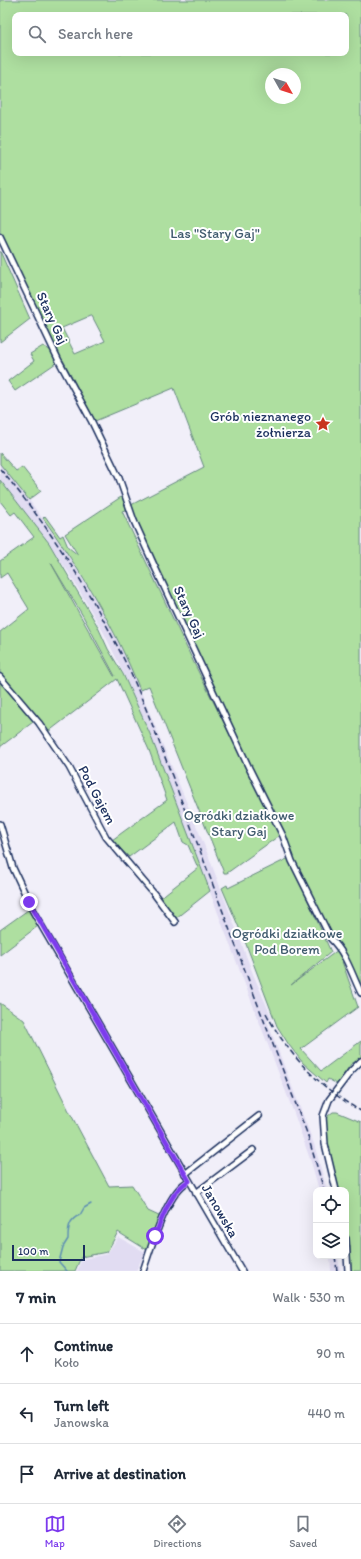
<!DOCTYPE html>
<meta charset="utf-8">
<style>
:root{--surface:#fff;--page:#f6f6f7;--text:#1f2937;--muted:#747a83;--line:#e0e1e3;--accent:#7c3aed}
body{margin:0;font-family:Itim,sans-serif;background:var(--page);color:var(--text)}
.controls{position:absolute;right:12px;bottom:12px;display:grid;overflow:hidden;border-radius:8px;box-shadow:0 4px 16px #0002}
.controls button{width:36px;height:36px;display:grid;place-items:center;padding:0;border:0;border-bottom:1px solid var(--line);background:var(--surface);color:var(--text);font:20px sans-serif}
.compass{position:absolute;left:265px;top:68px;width:36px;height:36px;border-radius:50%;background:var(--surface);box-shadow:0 4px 16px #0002;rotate:129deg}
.scale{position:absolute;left:12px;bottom:10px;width:73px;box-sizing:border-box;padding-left:4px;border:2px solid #1b2f5e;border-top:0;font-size:11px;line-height:14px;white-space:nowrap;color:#1b2f5e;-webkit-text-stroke:3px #fff;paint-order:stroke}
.stop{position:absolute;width:12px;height:12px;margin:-9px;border:3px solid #7c3aed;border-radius:50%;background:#fff}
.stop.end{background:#7c3aed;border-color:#fff;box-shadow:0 1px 4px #0008}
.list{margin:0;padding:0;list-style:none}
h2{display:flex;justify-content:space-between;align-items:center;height:52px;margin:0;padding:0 16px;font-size:17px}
h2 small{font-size:13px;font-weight:400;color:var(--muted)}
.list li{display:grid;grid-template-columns:26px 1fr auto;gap:12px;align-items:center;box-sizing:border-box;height:60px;padding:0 16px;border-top:1px solid var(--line)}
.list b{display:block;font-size:15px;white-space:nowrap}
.list p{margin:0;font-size:13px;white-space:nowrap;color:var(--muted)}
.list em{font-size:13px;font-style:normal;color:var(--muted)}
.icon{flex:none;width:22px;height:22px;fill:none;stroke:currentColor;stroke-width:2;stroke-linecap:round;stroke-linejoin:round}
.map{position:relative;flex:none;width:361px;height:1271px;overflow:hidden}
.search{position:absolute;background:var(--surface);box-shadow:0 4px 16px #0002;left:12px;right:12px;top:12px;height:44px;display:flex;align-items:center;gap:10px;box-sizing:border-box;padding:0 14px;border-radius:8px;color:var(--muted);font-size:15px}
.sheet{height:232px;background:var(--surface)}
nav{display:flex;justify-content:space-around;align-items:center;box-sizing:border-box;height:56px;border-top:1px solid var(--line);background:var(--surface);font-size:11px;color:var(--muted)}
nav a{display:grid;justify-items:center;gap:2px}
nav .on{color:var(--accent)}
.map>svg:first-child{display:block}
.built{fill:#e1dcf2}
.green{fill:#aedfa0;stroke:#64877f;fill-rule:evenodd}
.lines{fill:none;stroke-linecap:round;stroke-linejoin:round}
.stream{stroke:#5e90b3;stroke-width:1.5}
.minor-casing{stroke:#1b2f5e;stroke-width:8}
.minor{stroke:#fff;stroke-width:5}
.rail{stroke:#1b2f5e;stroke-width:1.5;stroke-dasharray:6 3;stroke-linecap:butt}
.route{stroke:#7c3aed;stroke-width:5}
.labels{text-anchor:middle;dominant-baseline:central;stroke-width:4;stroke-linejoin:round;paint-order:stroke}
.park-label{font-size:14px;fill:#405b6e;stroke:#fff}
.street-label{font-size:14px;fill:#1b2f5e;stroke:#fff}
.poi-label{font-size:14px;fill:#1b2f5e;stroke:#fff;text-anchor:end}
</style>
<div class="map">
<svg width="361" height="1271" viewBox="0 0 361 1271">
<rect width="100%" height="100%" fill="#f1eff9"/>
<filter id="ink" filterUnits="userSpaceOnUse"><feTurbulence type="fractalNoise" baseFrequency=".025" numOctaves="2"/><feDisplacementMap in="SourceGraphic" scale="8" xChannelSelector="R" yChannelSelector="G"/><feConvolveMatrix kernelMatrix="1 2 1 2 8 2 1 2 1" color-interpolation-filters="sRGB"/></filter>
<g filter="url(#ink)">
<g class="built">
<polygon points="0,464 29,500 64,548 103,612 129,663 205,847 253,974 272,1018 267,1021 314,1144 327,1190 319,1190 312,1165 295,1116 150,734 124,674 104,633 69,573 49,543 0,480"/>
<polygon points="118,1237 145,1252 136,1271 77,1271 82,1259 107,1254"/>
<polygon points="330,1256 338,1256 340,1271 331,1271"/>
</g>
<g class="green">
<path d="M0,0H361V989L303,880L285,838L250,769L134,521L131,505L204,467L174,388L95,421L63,360L61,361L0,232ZM15,15H346V53H15ZM271,74H295V98H271ZM90,316H92L105,341L75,354L62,328Z"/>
<polygon points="0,251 30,319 0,342"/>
<polygon points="43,346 55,353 59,361 15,391 8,381 34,361 30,354"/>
<polygon points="0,453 16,471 22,467 41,491 29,500 0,464"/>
<path d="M0,480L49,543L97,625L108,649L123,674L150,734L210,891L176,918L160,898L198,868L188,845L183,842L176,822L129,857L112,840L167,800L149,750L117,679L48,732L37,719L0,747V632L29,609L7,573L0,578V561L34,537L15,512L11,515L0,501ZM51,563L83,616L115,676H114Z"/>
<path d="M124,495L128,509L122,511L194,663L280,835L227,873H224L149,686L140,690C116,629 81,571 43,518L45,516L60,537L63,535L68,547L78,555L65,534Z"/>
<polygon points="289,858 331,952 291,985 338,950 358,1007 301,1049 321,1071 361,1041 361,1058 351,1064 337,1084 328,1079 326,1083 303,1063 289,1045 277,1026 246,944 222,888 227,885 228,888"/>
<polygon points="28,910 38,926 0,955 0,930"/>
<polygon points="0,1003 24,1020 69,1111 109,1186 132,1185 148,1211 161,1217 147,1250 118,1232 107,1252 81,1257 75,1271 0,1271"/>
<path d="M333,1112H337L361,1122V1271H351L350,1247L346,1227V1190H338C334,1175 322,1135 325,1122C326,1117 329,1115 333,1112Z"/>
</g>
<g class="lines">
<path class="stream" d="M67,1271L59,1262L63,1247L68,1239C68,1228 69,1219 80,1215L84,1208L91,1204"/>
<defs>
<g id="minor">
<path d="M0,237L59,361L91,420L119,478L134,521L153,563L249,768L283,836L292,861L331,939C346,953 352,975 361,993"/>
<polyline points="0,677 39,723 69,767 106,837 155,895 175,922"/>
<polyline points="0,824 13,868 34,913 242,1271"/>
<polyline points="185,1174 259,1116"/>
<polyline points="336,1190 325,1144 323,1116 329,1100 351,1071 361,1061"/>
<polyline points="196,1193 253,1150"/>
<polyline points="346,1239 348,1271"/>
<path d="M143,1271C151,1248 167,1191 189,1181"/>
</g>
</defs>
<use href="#minor" class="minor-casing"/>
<use href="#minor" class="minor"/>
<g class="rail">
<path d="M0,469C53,531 96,600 131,674C157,732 178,793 201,853C236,947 271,1040 307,1133L324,1190"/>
<path d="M266,1013C288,1055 320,1088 361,1111"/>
<polyline points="335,1256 337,1271"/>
</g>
</g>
</g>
<g class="lines" filter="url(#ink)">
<path class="route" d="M29,902L189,1181C172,1189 162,1218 155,1236"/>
</g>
<defs>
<symbol id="sight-bare" viewBox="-9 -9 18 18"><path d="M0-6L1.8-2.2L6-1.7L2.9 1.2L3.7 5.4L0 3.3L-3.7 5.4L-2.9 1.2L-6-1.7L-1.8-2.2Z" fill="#c8321e" stroke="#fff" stroke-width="2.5" paint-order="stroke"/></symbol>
</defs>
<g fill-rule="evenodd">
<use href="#sight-bare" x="312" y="413" width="22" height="22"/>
</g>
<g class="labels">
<g class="park-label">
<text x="215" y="233">Las "Stary Gaj"</text>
<text x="239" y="815">Ogródki działkowe<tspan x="239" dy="16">Stary Gaj</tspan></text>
<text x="287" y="933">Ogródki działkowe<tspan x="287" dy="16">Pod Borem</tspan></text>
</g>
<g class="street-label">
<text transform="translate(52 318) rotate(65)">Stary Gaj</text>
<text transform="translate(189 612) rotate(65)">Stary Gaj</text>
<text transform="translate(97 795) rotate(62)">Pod Gajem</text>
<text transform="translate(220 1211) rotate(60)">Janowska</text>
</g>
<g class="poi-label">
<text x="311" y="416">Grób nieznanego<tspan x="311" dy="16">żołnierza</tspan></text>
</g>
</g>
</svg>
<div class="controls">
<button><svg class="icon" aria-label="locate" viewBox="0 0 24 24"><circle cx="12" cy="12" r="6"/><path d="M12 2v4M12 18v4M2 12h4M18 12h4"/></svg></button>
<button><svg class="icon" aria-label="layers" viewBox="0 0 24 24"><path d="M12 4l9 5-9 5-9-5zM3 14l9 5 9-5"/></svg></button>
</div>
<svg class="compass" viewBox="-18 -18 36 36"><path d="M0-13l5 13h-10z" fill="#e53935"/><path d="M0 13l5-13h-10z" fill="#747a83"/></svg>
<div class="scale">100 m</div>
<div class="stop" style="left:155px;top:1236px"></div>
<div class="stop end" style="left:29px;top:902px"></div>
<div class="search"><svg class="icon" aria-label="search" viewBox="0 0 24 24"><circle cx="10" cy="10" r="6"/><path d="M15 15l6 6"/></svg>Search here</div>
</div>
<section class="sheet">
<h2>7 min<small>Walk · 530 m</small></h2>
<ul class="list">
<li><svg class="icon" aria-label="ahead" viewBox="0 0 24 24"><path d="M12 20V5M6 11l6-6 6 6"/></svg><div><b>Continue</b><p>Koło</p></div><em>90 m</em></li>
<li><svg class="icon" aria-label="left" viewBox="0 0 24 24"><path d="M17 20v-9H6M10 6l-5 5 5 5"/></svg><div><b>Turn left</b><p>Janowska</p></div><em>440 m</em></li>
<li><svg class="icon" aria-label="arrive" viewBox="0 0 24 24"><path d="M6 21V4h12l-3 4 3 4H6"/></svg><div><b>Arrive at destination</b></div></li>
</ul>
</section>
<nav>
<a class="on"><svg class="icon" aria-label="map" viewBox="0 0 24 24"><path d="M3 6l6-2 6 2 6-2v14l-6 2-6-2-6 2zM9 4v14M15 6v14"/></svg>Map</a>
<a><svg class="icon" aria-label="directions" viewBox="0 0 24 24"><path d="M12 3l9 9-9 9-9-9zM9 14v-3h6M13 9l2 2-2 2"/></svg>Directions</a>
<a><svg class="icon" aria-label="saved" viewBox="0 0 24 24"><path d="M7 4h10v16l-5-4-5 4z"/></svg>Saved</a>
</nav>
